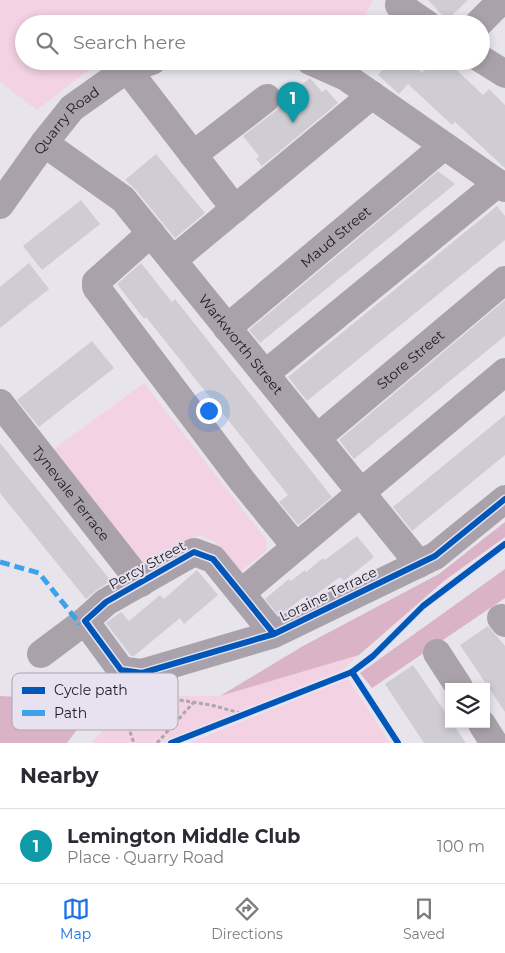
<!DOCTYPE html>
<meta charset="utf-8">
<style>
:root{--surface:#fff;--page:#f7f7f7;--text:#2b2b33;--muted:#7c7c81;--line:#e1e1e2;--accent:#1a73e8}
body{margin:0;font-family:Montserrat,sans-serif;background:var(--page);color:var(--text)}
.controls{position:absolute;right:15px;bottom:15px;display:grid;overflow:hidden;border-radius:0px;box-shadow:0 2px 8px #0003}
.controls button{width:45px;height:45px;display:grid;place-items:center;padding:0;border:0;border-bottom:1px solid var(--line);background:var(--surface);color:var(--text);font:25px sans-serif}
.you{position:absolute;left:208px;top:410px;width:18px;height:18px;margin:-12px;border:4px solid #fff;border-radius:50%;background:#1a73e8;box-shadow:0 0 0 8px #1a73e833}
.badge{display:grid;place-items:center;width:32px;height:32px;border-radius:50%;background:var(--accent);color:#fff;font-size:16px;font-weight:700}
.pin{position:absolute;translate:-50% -41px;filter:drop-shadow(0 1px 2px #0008)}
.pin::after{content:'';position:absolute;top:26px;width:18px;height:15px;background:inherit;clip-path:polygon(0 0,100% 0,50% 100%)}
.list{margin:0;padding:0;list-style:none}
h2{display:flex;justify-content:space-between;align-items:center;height:65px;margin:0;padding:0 20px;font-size:21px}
h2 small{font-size:16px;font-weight:400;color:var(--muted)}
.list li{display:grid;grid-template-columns:32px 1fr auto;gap:15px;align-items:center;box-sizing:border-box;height:75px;padding:0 20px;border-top:1px solid var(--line)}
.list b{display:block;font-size:19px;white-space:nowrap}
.list p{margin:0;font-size:16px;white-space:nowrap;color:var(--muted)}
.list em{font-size:16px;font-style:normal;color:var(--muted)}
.icon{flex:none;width:28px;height:28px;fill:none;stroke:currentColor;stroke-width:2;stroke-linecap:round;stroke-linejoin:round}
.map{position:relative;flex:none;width:505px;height:743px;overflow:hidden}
.search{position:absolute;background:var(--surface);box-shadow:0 2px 8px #0003;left:15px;right:15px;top:15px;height:55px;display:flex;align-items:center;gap:12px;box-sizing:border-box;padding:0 18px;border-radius:28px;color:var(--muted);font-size:19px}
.sheet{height:140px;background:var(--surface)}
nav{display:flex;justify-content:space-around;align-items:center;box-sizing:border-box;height:70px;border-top:1px solid var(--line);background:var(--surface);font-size:14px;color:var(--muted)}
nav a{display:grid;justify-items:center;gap:2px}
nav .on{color:var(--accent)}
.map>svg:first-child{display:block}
.green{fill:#f2d2e3}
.forest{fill:#dab3c7}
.building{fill:#cfcdd3}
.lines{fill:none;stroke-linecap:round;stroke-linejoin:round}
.path{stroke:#aca7ac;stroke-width:3;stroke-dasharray:4 2.5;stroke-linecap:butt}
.minor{stroke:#aaa2aa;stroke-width:28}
.quiet{stroke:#3da2ea;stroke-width:5;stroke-dasharray:10 5;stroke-linecap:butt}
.cycleway-casing{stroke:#e7e1f0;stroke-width:9}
.cycleway{stroke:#0057b8;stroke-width:6}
.labels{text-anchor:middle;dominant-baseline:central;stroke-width:4;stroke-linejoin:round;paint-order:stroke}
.street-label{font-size:14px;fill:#1e1c21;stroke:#e7e1f0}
.key{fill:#e7e1f0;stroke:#aba6b2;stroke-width:1}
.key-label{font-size:14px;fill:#1e1c21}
</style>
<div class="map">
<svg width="505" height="743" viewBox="0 0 505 743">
<rect width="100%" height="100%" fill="#e8e4ec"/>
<g class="green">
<polygon points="0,0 373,0 360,24 24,24 24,61 103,61 97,63 37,110 0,82"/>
<polygon points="144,383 267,541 266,551 240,572 214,541 199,535 142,565 54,449"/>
<polygon points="359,655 342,670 160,743 91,743 100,734 125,695 220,696"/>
<polygon points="348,679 390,743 188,743 189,743"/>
</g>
<g class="forest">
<polygon points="505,522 505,537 444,581 359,655 220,696 303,646 439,574"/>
<polygon points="505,569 505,598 372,688 360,673"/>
<polygon points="104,693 67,743 0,743 0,696 67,700"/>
</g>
<g class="building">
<polygon points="428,0 468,0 447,20"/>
<polygon points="391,61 409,61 422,73 433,61 447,61 483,95 489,89 505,105 505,168 455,122 452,125 408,84 399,94 378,75"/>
<polygon points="310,78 322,92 326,89 338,103 262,166 256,159 259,156 243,136 277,110 282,101"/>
<polygon points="156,154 205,213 175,238 135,189 125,180"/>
<polygon points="438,171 455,184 260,343 249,330"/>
<polygon points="81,200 100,224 42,270 23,246"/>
<polygon points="497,206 505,216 505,240 307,401 288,377"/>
<polygon points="29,263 49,289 0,328 0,287"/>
<polygon points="141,263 172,302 175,299 332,497 298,525 279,502 288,495 146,317 144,319 117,284"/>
<polygon points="505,300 505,336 354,459 339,440"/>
<polygon points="92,341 114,368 39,427 17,400"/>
<polygon points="505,415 505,455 412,531 393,507"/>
<polygon points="0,443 111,581 98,589 86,599 0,493"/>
<polygon points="357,536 374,557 344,581 340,577 310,599 307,600 304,597 287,610 278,615 265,599 289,579 291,581 305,570 306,572 323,558 325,560"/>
<polygon points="197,570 218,595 184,624 180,618 134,656 131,656 106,623 121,612 129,621 160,595 164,599"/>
<polygon points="488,626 505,646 505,712 460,645"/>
<polygon points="413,665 449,718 449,724 453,724 466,743 424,743 385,684"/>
</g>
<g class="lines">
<g class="path">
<polyline points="117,695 134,743"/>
<polyline points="154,696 211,705 244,714"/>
<polyline points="157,743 194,702"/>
</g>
<g class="minor">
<polyline points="399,5 427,24"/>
<polyline points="478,24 502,0"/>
<polyline points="481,59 505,74"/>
<polyline points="310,61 346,77 505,188"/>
<polyline points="127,69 235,209"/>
<path id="s1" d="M44,143L123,199L419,564"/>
<polyline points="193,155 267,98"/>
<path id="s2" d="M0,205L44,143L72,108L127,69L152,61"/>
<polyline points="151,233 96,282 96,287 243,482 296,547"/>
<polyline points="173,260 372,95"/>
<path id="s3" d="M227,328L444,146"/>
<polyline points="265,374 498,183"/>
<path id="s4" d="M0,403L141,583"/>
<path id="s5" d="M317,438L505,280"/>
<polyline points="241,593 505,372"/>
<polyline points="501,618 505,623"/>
<polyline points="274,634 213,559 194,552 106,602 85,621 121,670 142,673 274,634 435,556 505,499"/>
<polyline points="437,653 459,687"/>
<polyline points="41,654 85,621"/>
<polyline points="482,724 494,743"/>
</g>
<polyline class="quiet" points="0,562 39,573 80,624"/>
<defs>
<g id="cycleway">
<polyline points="274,634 213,559 194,552 106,602 85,621 121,670 142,673 274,634 435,556 505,499"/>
<polyline points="352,672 398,743"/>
<polyline points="171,743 352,672 373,656 423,606 505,544"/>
</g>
</defs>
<use href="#cycleway" class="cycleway-casing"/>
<use href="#cycleway" class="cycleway"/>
</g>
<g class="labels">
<g class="street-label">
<text stroke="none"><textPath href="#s2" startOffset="108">Quarry Road</textPath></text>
<text stroke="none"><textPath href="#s3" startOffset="142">Maud Street</textPath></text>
<text stroke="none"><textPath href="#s1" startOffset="284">Warkworth Street</textPath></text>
<text stroke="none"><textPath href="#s5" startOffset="122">Store Street</textPath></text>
<text stroke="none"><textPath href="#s4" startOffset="115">Tynevale Terrace</textPath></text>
<text transform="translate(147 565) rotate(-29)">Percy Street</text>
<text transform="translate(328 594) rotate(-26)">Loraine Terrace</text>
</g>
</g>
<rect x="12" y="673" width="166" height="57" rx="8" class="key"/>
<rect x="22" y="687" width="23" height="7" fill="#0057b8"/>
<rect x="22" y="710" width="23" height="6" fill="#3da2ea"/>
<g class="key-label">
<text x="54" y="695">Cycle path</text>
<text x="54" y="718">Path</text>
</g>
</svg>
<div class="controls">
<button><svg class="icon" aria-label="layers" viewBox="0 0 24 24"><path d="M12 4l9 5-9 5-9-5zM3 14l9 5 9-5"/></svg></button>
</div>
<div class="you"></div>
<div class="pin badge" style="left:293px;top:123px;background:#0f9aa8">1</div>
<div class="search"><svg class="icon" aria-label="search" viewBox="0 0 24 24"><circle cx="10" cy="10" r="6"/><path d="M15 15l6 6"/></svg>Search here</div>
</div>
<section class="sheet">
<h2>Nearby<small></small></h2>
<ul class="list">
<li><span class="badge" style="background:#0f9aa8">1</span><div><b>Lemington Middle Club</b><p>Place · Quarry Road</p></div><em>100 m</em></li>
</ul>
</section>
<nav>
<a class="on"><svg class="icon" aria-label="map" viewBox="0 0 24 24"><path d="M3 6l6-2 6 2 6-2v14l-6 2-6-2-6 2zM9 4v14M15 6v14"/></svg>Map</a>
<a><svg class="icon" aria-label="directions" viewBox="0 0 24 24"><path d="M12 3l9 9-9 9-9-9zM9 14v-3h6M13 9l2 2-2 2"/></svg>Directions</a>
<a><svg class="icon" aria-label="saved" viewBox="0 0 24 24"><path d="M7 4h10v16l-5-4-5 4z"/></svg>Saved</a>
</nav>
